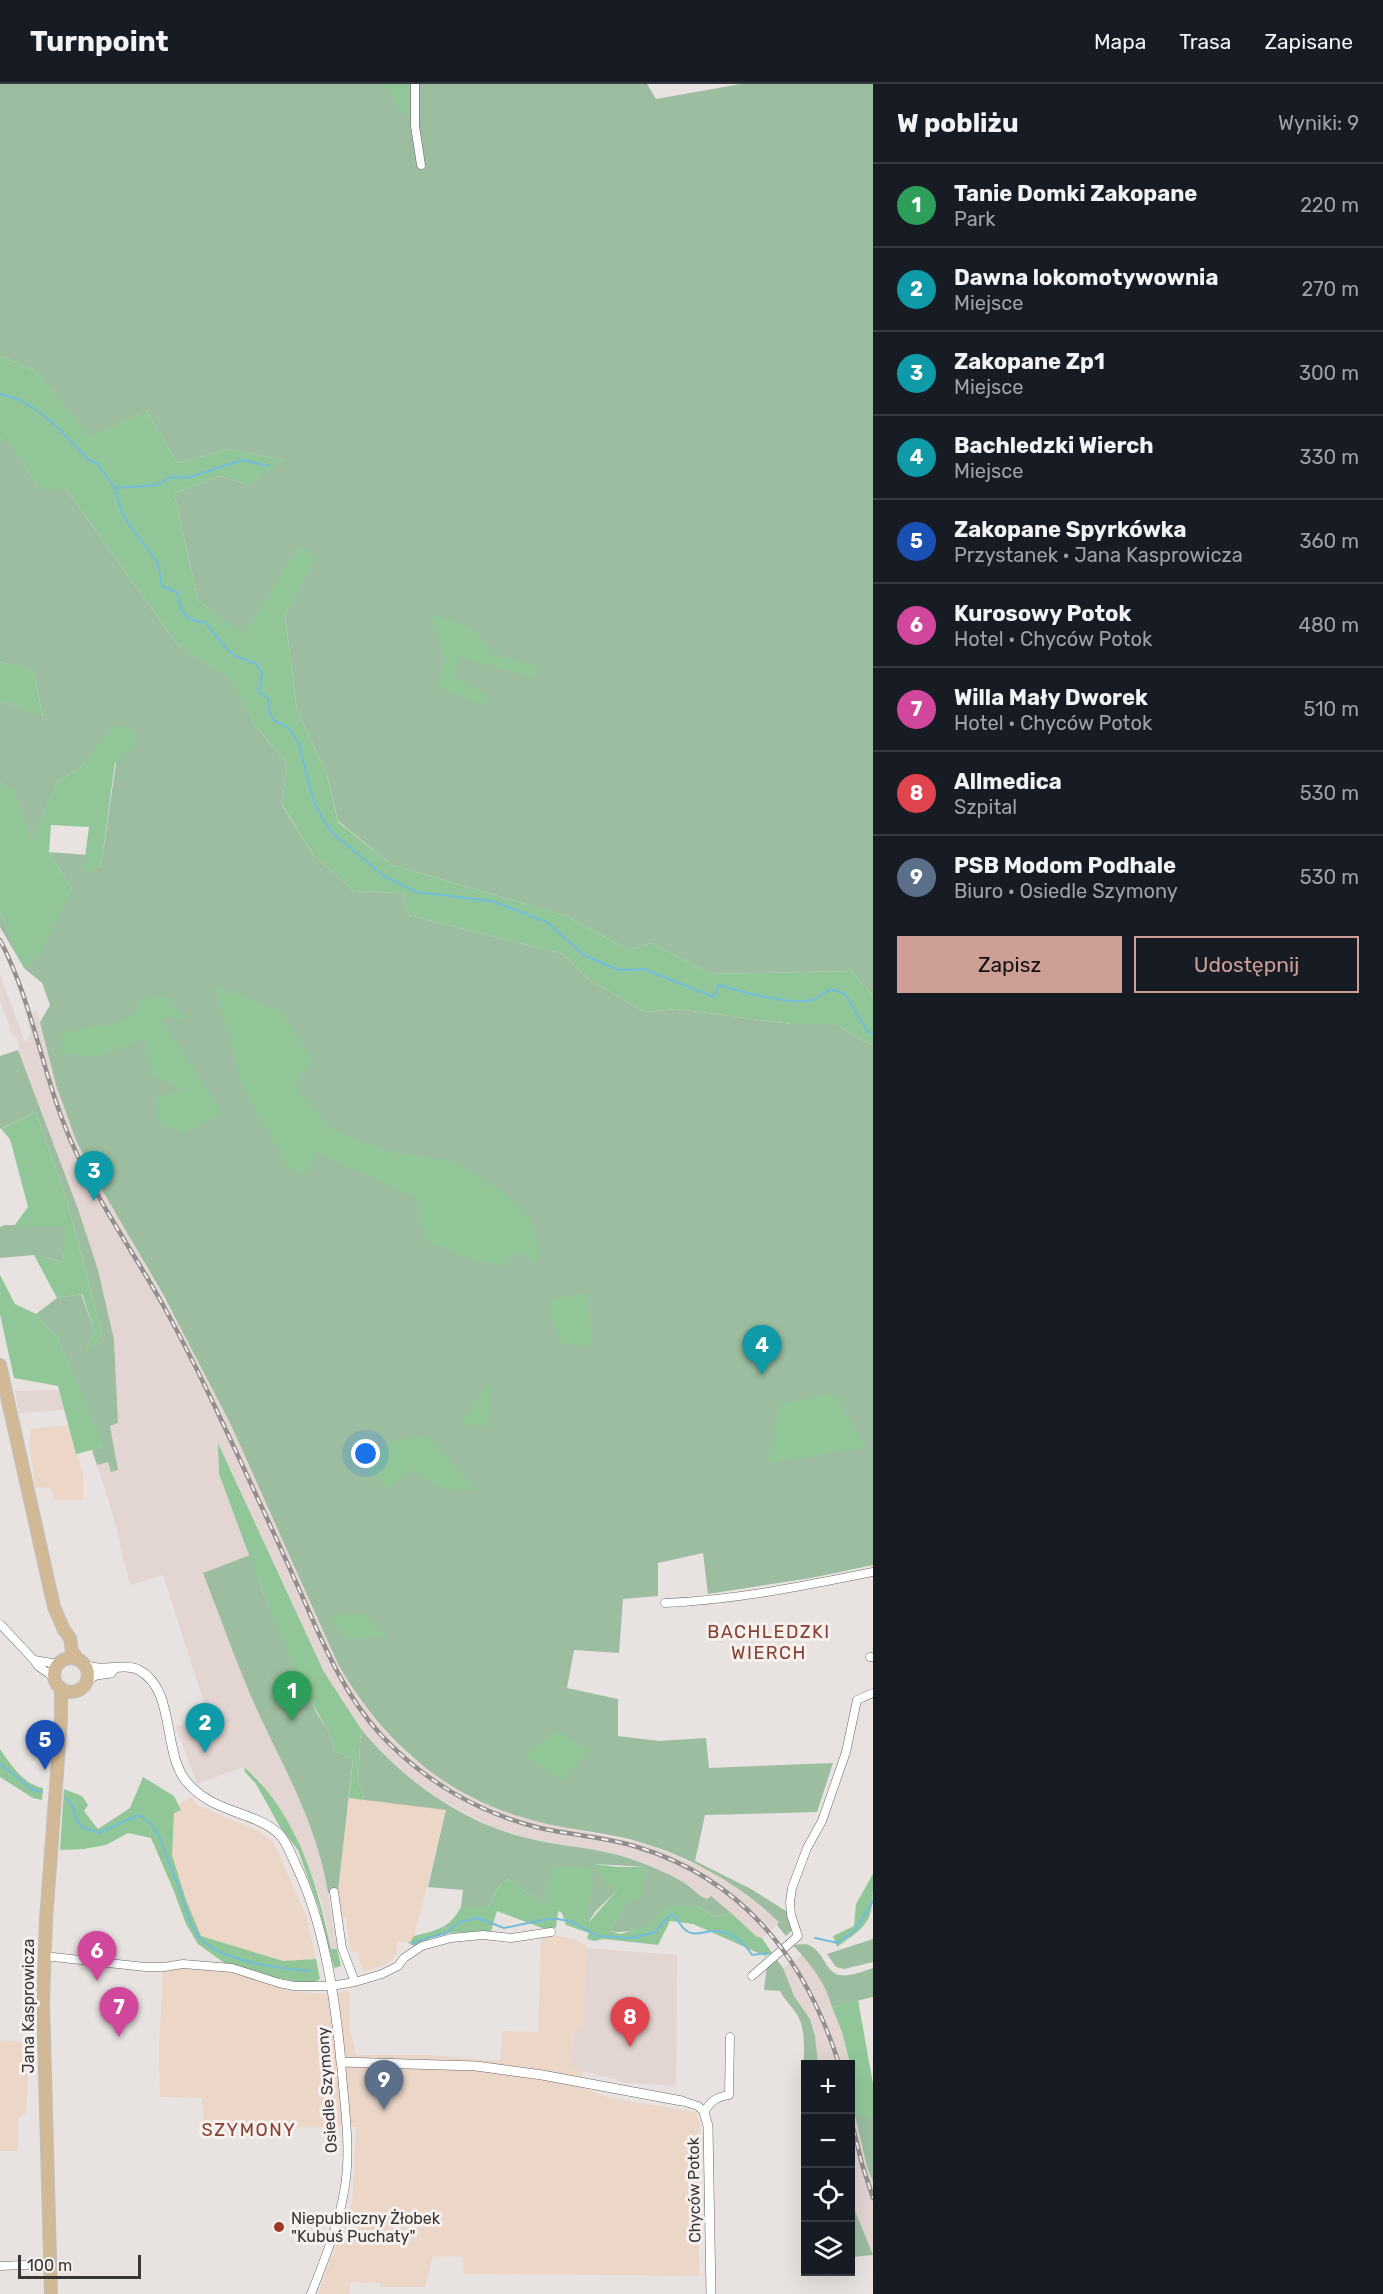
<!DOCTYPE html>
<html lang="pl">
<meta charset="utf-8">
<style>
:root{--surface:#171b24;--page:#242831;--text:#f1f3f6;--muted:#9ea1a6;--line:#363941;--accent:#cd9e96}
body{margin:0;font-family:Rubik,sans-serif;background:var(--page);color:var(--text)}
.controls{position:absolute;right:18px;bottom:18px;display:grid;overflow:hidden;border-radius:0px;box-shadow:0 6px 24px #0002}
.controls button{width:54px;height:54px;display:grid;place-items:center;padding:0;border:0;border-bottom:2px solid var(--line);background:var(--surface);color:var(--text);font:30px sans-serif}
.scale{position:absolute;left:18px;bottom:15px;width:123px;box-sizing:border-box;padding-left:6px;border:3px solid #383635;border-top:0;font-size:16px;line-height:21px;white-space:nowrap;color:#383635;-webkit-text-stroke:4px #f6f0ee;paint-order:stroke}
.you{position:absolute;left:366px;top:1370px;width:21px;height:21px;margin:-15px;border:4px solid #fff;border-radius:50%;background:#1a73e8;box-shadow:0 0 0 9px #1a73e833}
.badge{display:grid;place-items:center;width:39px;height:39px;border-radius:50%;background:var(--accent);color:#fff;font-size:20px;font-weight:700}
.pin{position:absolute;translate:-50% -50px;filter:drop-shadow(0 2px 3px #0008)}
.pin::after{content:'';position:absolute;top:32px;width:21px;height:18px;background:inherit;clip-path:polygon(0 0,100% 0,50% 100%)}
.list{margin:0;padding:0;list-style:none}
h2{display:flex;justify-content:space-between;align-items:center;height:78px;margin:0;padding:0 24px;font-size:26px}
h2 small{font-size:20px;font-weight:400;color:var(--muted)}
.list li{display:grid;grid-template-columns:39px 1fr auto;gap:18px;align-items:center;box-sizing:border-box;height:84px;padding:0 24px;border-top:2px solid var(--line)}
.list b{display:block;font-size:22px;white-space:nowrap}
.list p{margin:0;font-size:20px;white-space:nowrap;color:var(--muted)}
.list em{font-size:20px;font-style:normal;color:var(--muted)}
.actions{display:flex;gap:12px;padding:18px 24px}
.actions a{flex:1;padding:14px 0;border:2px solid var(--accent);border-radius:0px;text-align:center;font-size:21px;color:var(--accent)}
.actions .main{background:var(--accent);color:#111}
.icon{flex:none;width:33px;height:33px;fill:none;stroke:currentColor;stroke-width:2;stroke-linecap:round;stroke-linejoin:round}
.map{position:relative;flex:none;width:873px;height:2210px;overflow:hidden}
header{display:flex;align-items:center;gap:36px;box-sizing:border-box;height:84px;padding:0 30px;background:var(--surface);border-bottom:2px solid var(--line)}
header strong{font-size:28px}
nav{display:flex;gap:33px;margin-inline-start:auto;font-size:21px}
main{display:flex}
aside{flex:1;background:var(--surface)}
.map>svg:first-child{display:block}
.built{fill:#e3d5d1}
.industrial{fill:#ebd6c8}
.green{fill:#9cbda0}
.forest{fill:#91c798}
.lines{fill:none;stroke-linecap:round;stroke-linejoin:round}
.stream{stroke:#73bcdb;stroke-width:2}
.minor-casing{stroke:#6b6765;stroke-width:9}
.tertiary-casing{stroke:#6b6765;stroke-width:10}
.primary-casing{stroke:#bfbfbe;stroke-width:14}
.minor{stroke:#fff;stroke-width:8}
.tertiary{stroke:#fff;stroke-width:9}
.primary{stroke:#d2b996;stroke-width:12}
.rail-casing{stroke:#918e8c;stroke-width:4.5}
.rail{stroke:#f6f0ee;stroke-width:2;stroke-dasharray:7;stroke-linecap:butt}
.poi-dot{fill:#a03721;stroke:#f6f0ee;stroke-width:2}
.labels{text-anchor:middle;dominant-baseline:central;stroke-width:6;stroke-linejoin:round;paint-order:stroke}
.street-label{font-size:16px;fill:#383635;stroke:#f6f0ee}
.poi-label{font-size:16px;fill:#383635;stroke:#f6f0ee;text-anchor:start}
.neighbourhood-label{font-size:18px;letter-spacing:1.5px;fill:#864031;stroke:#f6f0ee}
</style>
<header>
<strong>Turnpoint</strong>
<nav><a>Mapa</a><a>Trasa</a><a>Zapisane</a></nav>
</header>
<main>
<div class="map">
<svg width="873" height="2210" viewBox="0 0 873 2210">
<rect width="100%" height="100%" fill="#e8e3e1"/>
<g class="built">
<polygon points="0,890 25,959 30,950 27,933 37,926 62,1020 84,1072 196,1272 231,1341 338,1580 363,1621 395,1658 419,1680 503,1727 534,1737 646,1760 697,1781 730,1799 780,1838 762,1854 757,1853 710,1813 707,1815 700,1813 688,1801 659,1787 616,1770 529,1755 490,1742 436,1713 395,1682 361,1645 324,1588 219,1360 219,1390 250,1471 204,1489 257,1626 308,1734 323,1780 337,1865 332,1865 321,1816 293,1746 259,1695 244,1683 197,1700 176,1643 208,1632 163,1491 130,1501 113,1431 97,1381 108,1378 118,1386 110,1341 118,1339 114,1256 48,1045 18,966 20,963 16,952 13,952 0,916"/>
<polygon points="59,1306 65,1326 19,1329 15,1307"/>
<polygon points="586,1864 677,1871 676,2002 628,1999 571,1984 574,1944 583,1943"/>
<polygon points="802,1871 810,1879 826,1905 842,1948 849,1980 818,1980 815,1952 810,1935 794,1912 783,1888 783,1884"/>
<polygon points="850,1991 855,2032 867,2083 873,2098 873,2171 851,2117"/>
</g>
<g class="industrial">
<polygon points="69,1341 83,1391 83,1416 55,1416 50,1404 35,1403 29,1354 31,1351 30,1345"/>
<polygon points="192,1713 197,1721 260,1748 274,1759 306,1832 316,1875 283,1877 201,1852 186,1816 172,1771 174,1729 180,1726 179,1722 181,1719"/>
<polygon points="349,1714 447,1725 414,1852 409,1858 397,1858 397,1870 386,1880 363,1888 358,1869 350,1867 346,1833 342,1833 338,1807"/>
<polygon points="552,1851 573,1855 586,1861 583,1944 574,1944 571,1984 583,1987 579,2003 610,2014 695,2028 700,2040 698,2089 699,2192 464,2190 462,2173 433,2172 425,2203 381,2203 379,2199 350,2198 350,2210 318,2210 352,2119 356,2043 204,2044 202,2014 160,2013 159,1962 163,1885 185,1882 232,1887 290,1907 324,1910 337,1910 346,1906 350,1908 350,1944 356,1971 430,1971 500,1977 503,1947 538,1948 541,1853"/>
<polygon points="0,1956 30,1958 26,2028 18,2035 18,2067 0,2067"/>
</g>
<g class="green">
<polygon points="0,0 647,0 656,15 741,0 873,0 873,911 850,887 711,890 652,859 628,866 567,832 392,781 338,737 327,691 297,626 285,530 315,473 299,463 243,552 198,516 174,409 220,392 249,401 284,376 229,365 177,379 146,326 90,354 34,286 0,272"/>
<path d="M0,355L9,357L39,405H66L177,560L233,597L255,641L287,680L282,721L313,771L354,807L402,809L409,831L563,870L588,895L645,928L676,925L792,940H835L864,957L873,960V1481L811,1494L708,1510L703,1469L658,1479V1512L623,1515L619,1569L574,1566L567,1604L618,1615V1652L659,1657L706,1654L709,1684L833,1679L817,1728L705,1731L695,1777L751,1805L786,1827L792,1838V1846L786,1852L777,1841L779,1838C736,1797 679,1766 620,1753C586,1746 551,1743 518,1732C438,1707 379,1652 338,1580L231,1341L164,1212L94,1092L76,1056L56,1001L40,938L50,921L42,899L24,884L0,843V829L24,883L72,805L49,768L87,771L84,787L101,782L116,679L113,642L80,684L57,698L32,759L14,707L0,698V617L43,632L33,586L0,578Z"/>
<polygon points="18,966 79,1128 98,1186 114,1256 118,1339 110,1342 118,1386 111,1388 108,1378 97,1381 92,1366 103,1363 58,1255 36,1230 57,1214 81,1210 94,1246 85,1270 102,1250 67,1116 36,1028 0,1045 0,972"/>
<polygon points="4,1141 66,1141 63,1178 34,1171 0,1174 0,1143"/>
<path d="M250,1471L262,1506L316,1628L328,1647L335,1667L353,1675L338,1807L328,1809C317,1740 286,1689 257,1626C237,1581 221,1535 203,1489Z"/>
<path d="M361,1645C403,1696 463,1739 527,1754C561,1763 597,1763 631,1775C648,1781 665,1788 681,1797C691,1802 697,1812 707,1815L711,1812L731,1829L715,1833L696,1821C673,1831 634,1853 610,1847L645,1783L595,1780L617,1806L595,1828L588,1839L591,1785L546,1821L507,1795L496,1806L488,1823H461L463,1806L428,1803L446,1726L365,1716L358,1697Z"/>
<polygon points="873,1855 873,1878 844,1885 836,1883 827,1870"/>
<path d="M806,1860C824,1865 825,1889 840,1891C849,1893 864,1887 873,1884V1913L832,1923C825,1897 810,1880 793,1861Z"/>
<path d="M775,1873L783,1884L794,1912L810,1935L815,1952L818,1980H806L805,2010H802C802,1989 808,1953 799,1934C794,1924 785,1917 780,1907L764,1906L767,1880Z"/>
<polygon points="855,2032 873,2032 873,2098 867,2083"/>
<polygon points="851,2117 873,2171 851,2173"/>
</g>
<g class="forest">
<polygon points="377,0 410,0 410,35 396,24 390,5"/>
<polygon points="0,272 34,286 90,353 146,326 177,379 229,365 285,376 249,401 220,392 174,409 198,516 243,551 299,462 316,473 285,530 297,626 327,691 338,738 392,781 567,832 628,866 652,859 711,890 850,887 873,911 873,960 864,957 835,940 792,940 676,925 645,928 588,895 563,870 409,831 402,809 354,807 313,771 282,720 287,680 255,641 232,597 177,560 66,405 39,405 9,358 0,355"/>
<polygon points="431,530 472,544 492,569 538,583 534,594 459,573 453,593 483,609 491,623 438,604 444,572"/>
<polygon points="0,578 33,585 43,633 0,617"/>
<polygon points="113,641 134,646 135,662 115,679 101,782 83,788 89,743 51,741 49,768 72,805 41,867 24,884 0,829 0,698 14,706 32,758 57,698 80,684"/>
<polygon points="213,901 281,927 312,976 294,1002 332,1046 394,1069 416,1071 457,1079 500,1107 529,1133 540,1169 535,1180 517,1168 503,1182 474,1176 427,1158 420,1141 418,1114 315,1068 305,1091 287,1082 241,1000 228,947"/>
<polygon points="167,913 186,935 161,934 222,1029 186,1049 158,1040 155,1014 183,1005 150,990 145,954 97,973 60,969 62,949 126,936 144,914"/>
<polygon points="36,1028 67,1116 102,1250 84,1272 94,1246 82,1210 57,1214 34,1171 63,1178 65,1142 14,1142 28,1123 10,1055 1,1045"/>
<polygon points="0,1191 15,1220 36,1230 58,1255 104,1363 76,1370 58,1302 14,1294 0,1230"/>
<polygon points="582,1208 590,1216 591,1262 561,1259 546,1218"/>
<polygon points="492,1295 487,1343 460,1339"/>
<polygon points="834,1309 865,1363 769,1379 778,1321"/>
<polygon points="426,1351 475,1405 445,1406 410,1385 387,1405 364,1382 391,1357"/>
<polygon points="218,1359 324,1588 361,1645 358,1697 365,1716 349,1714 353,1675 335,1667 328,1647 304,1605 262,1506 219,1390"/>
<polygon points="330,1531 364,1531 388,1552 347,1555"/>
<polygon points="555,1647 590,1666 561,1696 525,1672"/>
<path d="M0,1665C11,1681 23,1700 43,1704L42,1716L33,1714L0,1693Z"/>
<path d="M244,1683C297,1729 317,1799 331,1865H337L341,1882L334,1884L319,1824L298,1766L280,1743L256,1700L245,1688Z"/>
<polygon points="143,1693 174,1712 181,1726 174,1729 172,1771 186,1816 201,1852 283,1877 316,1875 320,1895 310,1900 273,1893 227,1881 198,1860 186,1840 173,1805 151,1754 128,1749 106,1761 84,1765 60,1766 64,1705 82,1712 88,1721 84,1727 98,1745 130,1724"/>
<path d="M594,1780L617,1783H646L640,1814L626,1819L610,1847L621,1850L649,1841L666,1822L696,1821L715,1833L731,1829L757,1853L762,1854L772,1869L765,1872L693,1840L670,1837L658,1861L604,1855L594,1857L587,1855L589,1849L566,1841L562,1829L558,1827L556,1844H542L497,1827L491,1847L449,1849L431,1854L415,1862L407,1858H410L414,1852C437,1846 449,1845 461,1823H488L496,1806L507,1795L545,1820L550,1782L592,1784L589,1838L617,1806L605,1799Z"/>
<path d="M873,1790C873,1836 873,1838 837,1863L833,1852L854,1842L856,1820Z"/>
<polygon points="858,1916 873,2000 873,2032 855,2032 850,1980 842,1948 832,1923"/>
</g>
<g class="lines">
<g class="stream">
<path d="M0,310L17,315L35,325L53,339L89,376L98,380L115,404L122,429L130,442L158,479L162,502L178,509C178,527 187,538 205,538L226,564L235,572L256,580L262,589L259,608L268,614L270,631L275,637L287,643L298,657L314,718L325,739L336,752L384,792L416,808L491,817L547,838L584,871L618,886L644,885L714,913L719,901C739,907 794,923 814,915C820,913 825,908 831,905L845,910L868,948L873,949"/>
<polyline points="116,404 157,401 171,393 187,394 242,376 269,382"/>
<polyline points="0,1680 33,1706 42,1708"/>
<path d="M66,1714C76,1721 72,1737 84,1744C88,1746 94,1747 99,1749L138,1731L150,1739L158,1750C165,1769 173,1788 180,1807C185,1822 189,1841 200,1854C219,1877 281,1885 310,1887"/>
<polyline points="815,1854 838,1859 856,1845 873,1817"/>
<path d="M424,1855L446,1849L460,1838L478,1834L504,1844L547,1835H558L572,1838L597,1852L631,1854L655,1848L671,1830C680,1835 681,1847 691,1849C699,1851 706,1847 714,1847C731,1847 744,1858 752,1871L768,1869"/>
<polyline points="412,1860 421,1856"/>
</g>
<defs>
<g id="minor">
<polyline points="415,0 415,42 421,81"/>
<path d="M665,1519C735,1516 804,1502 873,1488"/>
<polyline points="0,1540 34,1576 38,1582 55,1594"/>
<polyline points="870,1573 873,1573"/>
<polyline points="34,1576 58,1580"/>
<polyline points="334,1808 342,1864 355,1898"/>
<polyline points="44,1872 145,1883 164,1883 183,1880 232,1884 279,1899 294,1902 331,1902 355,1898 382,1890 398,1882 404,1874 422,1862 451,1854 483,1851 511,1854 551,1848"/>
<polyline points="752,1892 798,1852 791,1831 790,1818 792,1804 807,1764 822,1737 846,1668 857,1616 873,1609"/>
<path d="M682,2017L698,2022L704,2028C711,2017 716,2013 729,2011L730,1953"/>
<polyline points="0,2182 50,2180"/>
<path d="M311,2210C324,2177 338,2143 344,2108C352,2066 344,2021 341,1978"/>
</g>
<g id="tertiary">
<path d="M86,1581C102,1589 123,1578 139,1586C176,1606 162,1667 186,1697C214,1731 255,1726 280,1751C287,1759 291,1770 295,1779C324,1838 335,1913 341,1978L476,1982L542,1991L682,2017"/>
<polyline points="88,1596 96,1591 111,1589 114,1585"/>
<polyline points="704,2028 708,2042 711,2210"/>
</g>
<g id="primary">
<polyline points="0,1281 54,1523 64,1546 70,1554 72,1567 77,1574"/>
<circle cx="71" cy="1591" r="17"/>
<polyline points="51,2210 43,1917 46,1836 61,1635 61,1604"/>
</g>
</defs>
<use href="#minor" class="minor-casing"/>
<use href="#tertiary" class="tertiary-casing"/>
<use href="#primary" class="primary-casing"/>
<use href="#minor" class="minor"/>
<use href="#tertiary" class="tertiary"/>
<use href="#primary" class="primary"/>
<defs>
<g id="rail">
<path d="M0,856C35,923 43,998 75,1066C99,1120 134,1169 163,1221C198,1284 228,1350 258,1415C275,1451 291,1487 307,1523C327,1569 347,1614 381,1651C424,1697 479,1729 540,1744C571,1751 603,1753 634,1762C743,1794 806,1876 839,1980"/>
<polyline points="850,2031 862,2080 873,2114"/>
</g>
</defs>
<use href="#rail" class="rail-casing"/>
<use href="#rail" class="rail"/>
</g>
<circle class="poi-dot" cx="279" cy="2143" r="6"/>
<g class="labels">
<g class="street-label">
<text transform="translate(28 1922) rotate(-90)">Jana Kasprowicza</text>
<text transform="translate(327 2006) rotate(-94)">Osiedle Szymony</text>
<text transform="translate(694 2106) rotate(-91)">Chyców Potok</text>
</g>
<g class="poi-label">
<text x="291" y="2134">Niepubliczny Żłobek<tspan x="291" dy="18">"Kubuś Puchaty"</tspan></text>
</g>
<g class="neighbourhood-label">
<text x="769" y="1548">BACHLEDZKI<tspan x="769" dy="21">WIERCH</tspan></text>
<text x="249" y="2046">SZYMONY</text>
</g>
</g>
</svg>
<div class="controls">
<button>+</button>
<button>−</button>
<button><svg class="icon" aria-label="locate" viewBox="0 0 24 24"><circle cx="12" cy="12" r="6"/><path d="M12 2v4M12 18v4M2 12h4M18 12h4"/></svg></button>
<button><svg class="icon" aria-label="layers" viewBox="0 0 24 24"><path d="M12 4l9 5-9 5-9-5zM3 14l9 5 9-5"/></svg></button>
</div>
<div class="scale">100 m</div>
<div class="you"></div>
<div class="pin badge" style="left:292px;top:1637px;background:#2e9e5b">1</div>
<div class="pin badge" style="left:205px;top:1669px;background:#0f9aa8">2</div>
<div class="pin badge" style="left:94px;top:1117px;background:#0f9aa8">3</div>
<div class="pin badge" style="left:762px;top:1291px;background:#0f9aa8">4</div>
<div class="pin badge" style="left:45px;top:1686px;background:#1a4fb4">5</div>
<div class="pin badge" style="left:97px;top:1897px;background:#d1479c">6</div>
<div class="pin badge" style="left:119px;top:1953px;background:#d1479c">7</div>
<div class="pin badge" style="left:630px;top:1963px;background:#e0444e">8</div>
<div class="pin badge" style="left:384px;top:2026px;background:#5c6f8a">9</div>
</div>
<aside>
<h2>W pobliżu<small>Wyniki: 9</small></h2>
<ul class="list">
<li><span class="badge" style="background:#2e9e5b">1</span><div><b>Tanie Domki Zakopane</b><p>Park</p></div><em>220 m</em></li>
<li><span class="badge" style="background:#0f9aa8">2</span><div><b>Dawna lokomotywownia</b><p>Miejsce</p></div><em>270 m</em></li>
<li><span class="badge" style="background:#0f9aa8">3</span><div><b>Zakopane Zp1</b><p>Miejsce</p></div><em>300 m</em></li>
<li><span class="badge" style="background:#0f9aa8">4</span><div><b>Bachledzki Wierch</b><p>Miejsce</p></div><em>330 m</em></li>
<li><span class="badge" style="background:#1a4fb4">5</span><div><b>Zakopane Spyrkówka</b><p>Przystanek · Jana Kasprowicza</p></div><em>360 m</em></li>
<li><span class="badge" style="background:#d1479c">6</span><div><b>Kurosowy Potok</b><p>Hotel · Chyców Potok</p></div><em>480 m</em></li>
<li><span class="badge" style="background:#d1479c">7</span><div><b>Willa Mały Dworek</b><p>Hotel · Chyców Potok</p></div><em>510 m</em></li>
<li><span class="badge" style="background:#e0444e">8</span><div><b>Allmedica</b><p>Szpital</p></div><em>530 m</em></li>
<li><span class="badge" style="background:#5c6f8a">9</span><div><b>PSB Modom Podhale</b><p>Biuro · Osiedle Szymony</p></div><em>530 m</em></li>
</ul>
<div class="actions"><a class="main">Zapisz</a><a>Udostępnij</a></div>
</aside>
</main>
